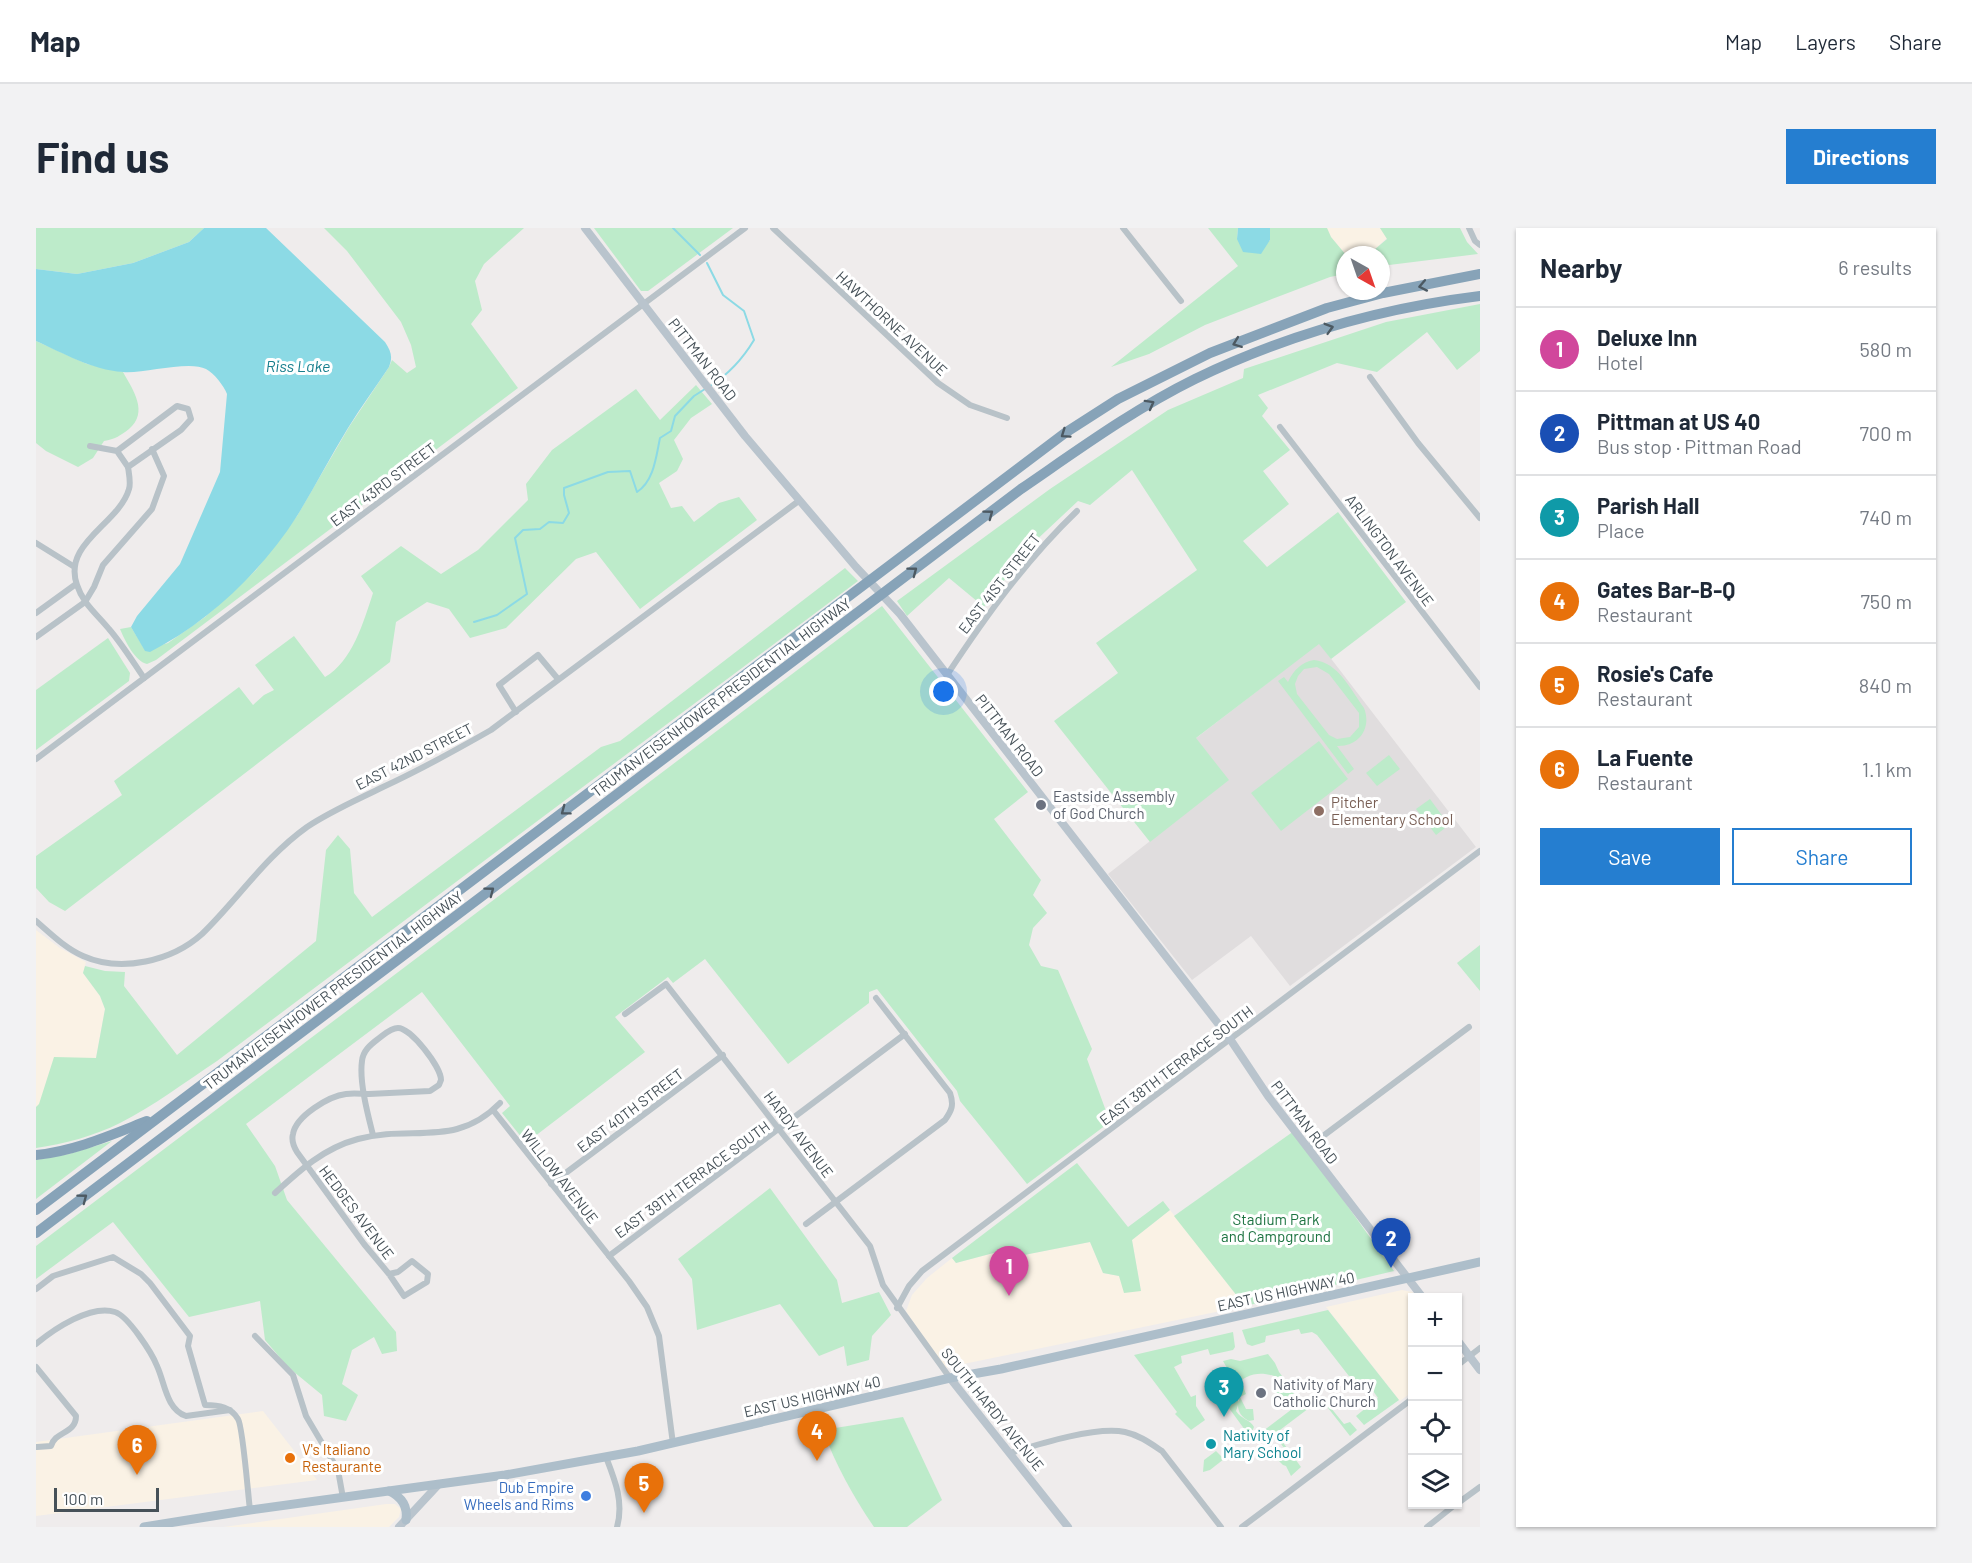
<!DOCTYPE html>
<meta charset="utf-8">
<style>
:root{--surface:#fff;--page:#f2f2f3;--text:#1f2937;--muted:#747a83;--line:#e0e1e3;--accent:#257ed0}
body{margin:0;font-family:Barlow,sans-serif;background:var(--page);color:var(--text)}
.controls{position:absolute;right:18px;bottom:18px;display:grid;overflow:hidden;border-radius:0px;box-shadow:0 2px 4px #0004}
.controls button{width:54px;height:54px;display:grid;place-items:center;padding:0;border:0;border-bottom:2px solid var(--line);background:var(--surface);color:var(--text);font:30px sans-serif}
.compass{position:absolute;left:1300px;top:18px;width:54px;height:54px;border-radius:50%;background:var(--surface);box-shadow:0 2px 4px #0004;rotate:140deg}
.scale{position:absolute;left:18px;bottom:15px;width:105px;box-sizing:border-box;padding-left:6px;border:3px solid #465158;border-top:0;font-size:16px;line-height:21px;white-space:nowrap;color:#465158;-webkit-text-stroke:4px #fff;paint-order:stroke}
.you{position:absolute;left:908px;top:464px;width:21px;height:21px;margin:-15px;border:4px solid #fff;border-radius:50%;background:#1a73e8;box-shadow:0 0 0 9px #1a73e833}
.badge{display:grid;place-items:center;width:39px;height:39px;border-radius:50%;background:var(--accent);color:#fff;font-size:20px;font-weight:700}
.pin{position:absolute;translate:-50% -50px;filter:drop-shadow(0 2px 3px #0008)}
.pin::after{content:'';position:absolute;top:32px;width:21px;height:18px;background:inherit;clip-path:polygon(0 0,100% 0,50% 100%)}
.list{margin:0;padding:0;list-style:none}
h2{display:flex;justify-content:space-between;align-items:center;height:78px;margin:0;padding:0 24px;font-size:26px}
h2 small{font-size:20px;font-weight:400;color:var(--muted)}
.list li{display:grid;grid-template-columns:39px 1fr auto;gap:18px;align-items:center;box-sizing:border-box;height:84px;padding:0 24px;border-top:2px solid var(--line)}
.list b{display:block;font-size:22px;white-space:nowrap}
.list p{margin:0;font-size:20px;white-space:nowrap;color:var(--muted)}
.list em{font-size:20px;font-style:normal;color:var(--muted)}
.actions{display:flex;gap:12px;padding:18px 24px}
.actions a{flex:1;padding:14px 0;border:2px solid var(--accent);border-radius:0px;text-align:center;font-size:21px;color:var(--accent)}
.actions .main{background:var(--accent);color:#fff}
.icon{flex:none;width:33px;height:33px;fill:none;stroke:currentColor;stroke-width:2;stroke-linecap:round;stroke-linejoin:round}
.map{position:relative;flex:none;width:1444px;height:1299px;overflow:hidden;border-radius:0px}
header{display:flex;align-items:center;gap:36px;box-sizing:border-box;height:84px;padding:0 30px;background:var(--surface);border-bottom:2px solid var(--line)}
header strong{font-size:28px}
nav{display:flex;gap:33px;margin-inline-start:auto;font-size:21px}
.intro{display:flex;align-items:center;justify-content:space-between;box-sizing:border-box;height:144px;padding:0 36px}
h1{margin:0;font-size:42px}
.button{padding:15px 27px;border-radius:0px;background:var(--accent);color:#fff;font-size:21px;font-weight:700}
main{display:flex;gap:36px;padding:0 36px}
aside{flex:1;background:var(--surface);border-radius:0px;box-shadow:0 2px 4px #0004}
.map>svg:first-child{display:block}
.commercial{fill:#faf2e5}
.education{fill:#e0ddde}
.green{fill:#bdebca;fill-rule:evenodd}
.water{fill:#8cdae5}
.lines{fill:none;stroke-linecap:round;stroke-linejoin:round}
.stream{stroke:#8cdae5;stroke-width:2}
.street{stroke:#b8c2c8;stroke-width:6}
.secondary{stroke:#b9c4cd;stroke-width:8}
.primary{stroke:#adbeca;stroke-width:9}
.highway{stroke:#87a3b8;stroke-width:10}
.oneway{stroke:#4c5962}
.worship-dot{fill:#6b7280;stroke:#fff;stroke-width:2}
.education-dot{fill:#8d6e63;stroke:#fff;stroke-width:2}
.culture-dot{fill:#0f9aa8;stroke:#fff;stroke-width:2}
.food-dot{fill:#e8710a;stroke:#fff;stroke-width:2}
.shop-dot{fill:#3f7fe0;stroke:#fff;stroke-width:2}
.labels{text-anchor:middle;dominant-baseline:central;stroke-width:6;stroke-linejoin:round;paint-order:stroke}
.street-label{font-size:15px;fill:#465158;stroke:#fff}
.worship-label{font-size:15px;fill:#5b616d;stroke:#fff;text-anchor:start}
.education-label{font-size:15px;fill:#785e54;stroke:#fff;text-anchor:start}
.park-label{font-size:15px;fill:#1d7341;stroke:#fff}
.culture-label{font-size:15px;fill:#0d838f;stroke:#fff;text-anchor:start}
.food-label{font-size:15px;fill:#c56008;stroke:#fff;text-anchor:start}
.shop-label{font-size:15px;fill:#366cbe;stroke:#fff;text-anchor:end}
.water-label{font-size:16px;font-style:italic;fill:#167e8d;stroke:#fff}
</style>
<header>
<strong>Map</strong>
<nav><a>Map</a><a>Layers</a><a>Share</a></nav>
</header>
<div class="intro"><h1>Find us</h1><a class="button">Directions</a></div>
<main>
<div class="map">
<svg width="1444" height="1299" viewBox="0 0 1444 1299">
<rect width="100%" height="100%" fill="#efecec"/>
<g class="commercial">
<polygon points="1291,0 1344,0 1351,10 1338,22 1322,27 1310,27 1295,9"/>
<polygon points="0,702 24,720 50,734 47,745 64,768 69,781 60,830 0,879"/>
<polygon points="1134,982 1209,1078 908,1140 870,1083 876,1067 891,1050 916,1030 920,1035 980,1019 983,1028 1054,1014 1067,1045 1083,1048 1105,1063 1096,1012"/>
<polygon points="1366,1062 1376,1064 1380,1069 1376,1070 1376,1164 1364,1173 1290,1079"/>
<polygon points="227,1183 281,1252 0,1288 0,1214"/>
<polygon points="350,1276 359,1276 365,1281 363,1289 353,1299 188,1299"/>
</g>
<polygon class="education" points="1283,415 1440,619 1254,758 1215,708 1156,752 1072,646 1192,552 1159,511"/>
<g class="green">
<polygon points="0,0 168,0 153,14 97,35 41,46 0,41"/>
<path d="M288,0H488L448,36L439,53L446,82L435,96L482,160L120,432L111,436C99,433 89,413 84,401L95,399L109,422L132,415L169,389L220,342L261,288L313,199L353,139L356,132L371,145L380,139L375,117L365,94L311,23Z"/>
<polygon points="558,0 697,0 612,63 605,63"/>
<polygon points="1172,0 1202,0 1201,11 1234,13 1234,0 1291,0 1295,9 1310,27 1309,46 1294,49 1231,73 1169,97 1113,126 1075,139 1202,38"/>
<polygon points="1344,0 1424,0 1431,14 1442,26 1345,38 1345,27 1322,27 1338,22 1351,11"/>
<polygon points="1444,76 1444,123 1421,142 1391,104 1341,144 1301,135 1222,167 1232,180 1226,188 1254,222 1227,243 1253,276 1207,313 1231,339 1302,284 1370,374 1295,431 1283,416 1160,510 1193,552 1114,614 1018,493 1082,445 1060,415 1161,342 1096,242 1054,277 1042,273 994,318 948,379 913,350 871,388 861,373 1014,261 1132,182 1207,150 1208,141 1350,94"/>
<path d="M0,113L51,136L87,144C97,162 113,184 93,201C84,208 79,211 68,213L57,230L42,239L10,223L0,215Z"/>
<path d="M660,157L676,176L655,190L638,212L647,231L641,243L623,255L635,280L646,278L658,294L683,275L703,269L721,292L604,381L560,324L540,331L470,400L434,410L413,381L391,374L360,394L354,434L29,683L13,674L0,660V628L86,567L78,553L203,459L217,477L228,467L238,462L219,437L258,408L289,449C316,434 328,393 337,365L325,348L365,318L405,346L442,322L492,272L490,256L516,222L600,161L624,192Z"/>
<path d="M809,340L822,353L181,833C149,854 118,878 84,895C58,908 28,916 0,920V879L3,876L18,829L60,830L69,781L64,768L47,745L49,738L69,743L89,744L88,758L141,827L280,713L290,622L302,607L314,621L318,665L336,689L565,519L584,513Z"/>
<polygon points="846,378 992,564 958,591 1005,652 997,667 1011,685 997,700 993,717 1005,738 1022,742 1056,821 1051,831 1074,894 991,956 924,873 921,863 841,761 833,764 833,775 752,836 669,731 637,755 632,749 579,789 609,824 490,915 466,885 474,878 386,764 210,896 239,938 251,972 360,1104 361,1123 346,1126 338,1109 316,1122 306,1156 322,1167 310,1193 288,1188 286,1167 252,1139 229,1112 224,1073 153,1089 77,994 0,1051 0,1018"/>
<polygon points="72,410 94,445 93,453 0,522 0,462"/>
<path d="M1278,432C1302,434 1315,462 1328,480C1336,500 1323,519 1301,518L1318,541L1312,546L1242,453L1248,449L1252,454C1257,443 1265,434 1278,432ZM1281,439L1293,446L1323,485V499L1314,509L1301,511L1293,507L1261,466L1259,456L1262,448L1268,441Z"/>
<polygon points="1283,513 1312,551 1245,603 1215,565"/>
<polygon points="1353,527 1364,541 1341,558 1330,545"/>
<polygon points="1394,571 1413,597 1400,607 1380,581"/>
<polygon points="1444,717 1444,763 1421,735"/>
<polygon points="1258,903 1358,1043 1209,1078 1138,988"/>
<polygon points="76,913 0,971 0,932 33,926"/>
<polygon points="1041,935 1092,999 1127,973 1134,982 1096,1012 1105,1063 1088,1065 1083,1048 1067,1045 1054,1014 983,1028 980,1019 920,1035 916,1030"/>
<polygon points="734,960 801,1052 806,1075 843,1064 855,1087 836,1108 833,1132 811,1138 808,1118 783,1128 744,1076 661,1102 656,1051 642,1031"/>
<polygon points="1292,1082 1363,1172 1328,1197 1320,1188 1342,1170 1335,1160 1329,1164 1326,1160 1323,1161 1281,1107 1276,1104 1265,1106 1263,1101 1230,1108 1229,1114 1216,1118 1211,1116 1206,1102"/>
<polygon points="1197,1104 1199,1119 1197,1122 1174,1127 1172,1121 1145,1128 1146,1135 1138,1139 1155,1169 1160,1167 1160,1178 1169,1192 1155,1202 1139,1186 1141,1184 1098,1127"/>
<path d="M1232,1126L1239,1135L1243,1144L1258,1164L1255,1172L1242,1173L1244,1167L1240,1165L1243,1156L1236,1153L1238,1148C1223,1143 1209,1146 1199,1159L1194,1158L1188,1152L1195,1147L1187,1133L1195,1131L1204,1133Z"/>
<path d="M1205,1153L1210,1166L1204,1169L1210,1181H1217L1218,1192L1213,1193C1206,1189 1202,1185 1202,1177L1200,1183C1205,1191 1215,1192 1218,1199L1214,1208L1203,1215L1198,1210L1209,1202L1179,1161L1190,1157L1197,1162L1203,1174V1172L1199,1164Z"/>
<path d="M1286,1169L1308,1196L1314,1194L1321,1202L1314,1208L1285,1171L1240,1205L1265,1239L1255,1248L1250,1238L1247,1237L1242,1232L1251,1224C1244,1215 1239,1203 1226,1210L1223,1206L1264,1175L1278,1174Z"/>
<path d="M867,1189L906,1272L871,1299H838C818,1270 799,1236 787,1202Z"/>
<polygon points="1180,1223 1188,1231 1174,1242 1167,1244 1168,1232"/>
</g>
<g class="water">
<path d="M168,0H230L349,114C355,123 357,129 353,139C339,160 325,179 312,200C294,229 279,259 261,288C226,343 173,394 114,424L109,423L95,399L101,388L144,336L184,244L191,166C188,158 178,145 170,141C153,132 107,146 87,144C56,142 27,125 0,113V41L41,46L97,35L153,14Z"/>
<polygon points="1202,0 1234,0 1234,12 1225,26 1207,24 1201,11"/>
</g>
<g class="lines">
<g class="stream">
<polyline points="637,0 664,27"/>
<path d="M671,35L687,67L708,83L718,112C706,132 693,146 674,158"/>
<path d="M438,394L461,387L491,366L479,310L487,302L504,301L513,294L527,295L533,285L528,267V260L572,244L594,243L601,264C618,253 620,229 624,210L635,203L639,188L658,168L669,161"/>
</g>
<g class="street">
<polyline points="737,0 902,155 934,177 971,190"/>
<polyline points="1087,0 1145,73"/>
<polyline points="1433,0 1439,13 1444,17"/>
<polyline points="1334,149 1382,215 1444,290"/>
<polyline points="1244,199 1444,459"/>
<polyline points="54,218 81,223 92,239"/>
<path d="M81,223L141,178L152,181L155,191L145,202L92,239C93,246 95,255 93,261C83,296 26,315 41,357C47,376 61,386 73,401C86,416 97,434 108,450"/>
<polyline points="0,315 37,338"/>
<polyline points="0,385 40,356"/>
<polyline points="0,409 49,374 58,359 67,337 116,281 128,248 116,221"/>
<path d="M911,447C950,388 990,332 1041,283"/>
<polyline points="480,484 463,457 502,427 522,451"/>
<polyline points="0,531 709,0"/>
<path d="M0,693C15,706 29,720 47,728C85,745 136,733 166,706C202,671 229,629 271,599C295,583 321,572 347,559C384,542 420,522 455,502L764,272"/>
<polyline points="589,786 630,756 834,1018 847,1057 914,1150"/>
<polyline points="457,882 593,1053 611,1079 623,1108 637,1216"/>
<path d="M337,907C332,887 323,854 326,833C327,823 334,817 342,811C348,807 354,800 362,800C375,800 405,839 405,852L403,857L394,863C374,864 354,865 333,866C326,866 318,865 310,866C293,868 260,888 257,906C255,913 258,919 261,924L328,1016L353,1046L368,1068L391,1054L392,1046L376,1033L362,1044L353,1046"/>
<polyline points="1271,920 1433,799"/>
<polyline points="515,956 687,827"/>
<path d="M239,965C264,942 288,920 322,911C376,896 419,921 464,875"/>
<path d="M770,996L909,892C916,882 918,877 914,865L840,770"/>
<polyline points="573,1028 869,806"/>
<path d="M0,1061L17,1048L77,1029L105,1046L114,1055L154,1108L152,1118L169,1177C183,1177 195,1179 202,1191C207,1199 212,1267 214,1282"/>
<polyline points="861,1080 873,1058 886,1043 1444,623"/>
<polyline points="219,1108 257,1147 270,1188 302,1242 307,1270"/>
<path d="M0,1116C18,1101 55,1076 79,1084C92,1088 116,1125 121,1138C129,1155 130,1181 150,1188L194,1182"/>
<polyline points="1422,1137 1444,1120"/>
<path d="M0,1139L40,1188C40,1206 19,1203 15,1218L1,1219"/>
<path d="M974,1225C1003,1216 1060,1198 1089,1204C1103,1207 1114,1215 1126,1223L1185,1299"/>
<path d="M570,1229C579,1252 588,1274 581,1299"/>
<polyline points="1422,1275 1444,1259"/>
<polyline points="1206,1299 1376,1171"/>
<polyline points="1391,1299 1420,1276"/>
</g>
<g class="secondary">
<polyline points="549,0 709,208 820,339 864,386 1194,811 1232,868 1387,1070"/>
<polyline points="1422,1113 1444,1142"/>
<polyline points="914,1150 1032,1299"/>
<polyline points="363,1299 402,1257"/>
</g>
<g class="primary">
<path d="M353,1263C366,1269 372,1278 370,1292"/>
<polyline points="108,1299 214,1282 469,1247 602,1223 914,1150 965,1141 1444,1034"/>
</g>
<g class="highway">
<path d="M0,927C39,923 75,907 111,893"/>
<polyline points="0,982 1029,205 1082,171 1174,125 1291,80 1347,65 1444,46"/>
<path d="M0,1005L985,261C1042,222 1098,181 1159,151C1248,108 1346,80 1444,68"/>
</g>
</g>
<defs><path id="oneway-chevron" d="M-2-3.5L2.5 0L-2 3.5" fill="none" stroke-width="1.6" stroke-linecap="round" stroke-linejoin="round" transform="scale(1.5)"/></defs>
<g class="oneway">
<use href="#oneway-chevron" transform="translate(1387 58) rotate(169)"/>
<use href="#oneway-chevron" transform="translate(1293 100) rotate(-16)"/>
<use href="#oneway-chevron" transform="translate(1201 115) rotate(159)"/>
<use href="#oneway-chevron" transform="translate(1114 176) rotate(-29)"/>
<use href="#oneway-chevron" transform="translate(1029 206) rotate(145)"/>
<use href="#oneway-chevron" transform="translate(953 286) rotate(-37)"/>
<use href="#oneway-chevron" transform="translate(877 343) rotate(-37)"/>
<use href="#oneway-chevron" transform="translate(529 583) rotate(143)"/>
<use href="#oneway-chevron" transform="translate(454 663) rotate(-37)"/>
<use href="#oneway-chevron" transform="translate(47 970) rotate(-37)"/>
</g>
<g class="worship-dot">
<circle cx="1005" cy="577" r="6"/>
<circle cx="1225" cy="1165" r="6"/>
</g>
<circle class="education-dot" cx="1283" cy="583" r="6"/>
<circle class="culture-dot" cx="1175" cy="1216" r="6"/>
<circle class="food-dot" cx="254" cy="1230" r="6"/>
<circle class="shop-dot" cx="550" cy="1268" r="6"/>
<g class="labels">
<g class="street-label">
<text transform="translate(856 95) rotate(43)">HAWTHORNE AVENUE</text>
<text transform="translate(667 131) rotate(52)">PITTMAN ROAD</text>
<text transform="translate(347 256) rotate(-37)">EAST 43RD STREET</text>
<text transform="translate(1354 322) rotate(53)">ARLINGTON AVENUE</text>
<text transform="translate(963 355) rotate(-52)">EAST 41ST STREET</text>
<text transform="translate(685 469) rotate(-37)">TRUMAN/EISENHOWER PRESIDENTIAL HIGHWAY</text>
<text transform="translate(974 507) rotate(52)">PITTMAN ROAD</text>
<text transform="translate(378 528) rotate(-27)">EAST 42ND STREET</text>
<text transform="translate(297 762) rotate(-37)">TRUMAN/EISENHOWER PRESIDENTIAL HIGHWAY</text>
<text transform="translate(1140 837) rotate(-37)">EAST 38TH TERRACE SOUTH</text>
<text transform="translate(594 882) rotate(-37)">EAST 40TH STREET</text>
<text transform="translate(1269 894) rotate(53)">PITTMAN ROAD</text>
<text transform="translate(763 906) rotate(53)">HARDY AVENUE</text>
<text transform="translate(524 948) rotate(52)">WILLOW AVENUE</text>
<text transform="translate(656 951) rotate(-36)">EAST 39TH TERRACE SOUTH</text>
<text transform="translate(321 984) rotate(53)">HEDGES AVENUE</text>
<text transform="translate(1250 1063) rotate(-12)">EAST US HIGHWAY 40</text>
<text transform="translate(776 1168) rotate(-13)">EAST US HIGHWAY 40</text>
<text transform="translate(957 1181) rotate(51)">SOUTH HARDY AVENUE</text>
</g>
<g class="worship-label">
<text x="1017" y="568">Eastside Assembly<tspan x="1017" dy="17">of God Church</tspan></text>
<text x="1237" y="1156">Nativity of Mary<tspan x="1237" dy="17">Catholic Church</tspan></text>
</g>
<g class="education-label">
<text x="1295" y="574">Pitcher<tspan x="1295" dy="17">Elementary School</tspan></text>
</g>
<g class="park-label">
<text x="1240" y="991">Stadium Park<tspan x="1240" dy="17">and Campground</tspan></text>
</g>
<g class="culture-label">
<text x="1187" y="1207">Nativity of<tspan x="1187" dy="17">Mary School</tspan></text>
</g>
<g class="food-label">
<text x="266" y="1221">V's Italiano<tspan x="266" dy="17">Restaurante</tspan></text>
</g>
<g class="shop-label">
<text x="538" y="1259">Dub Empire<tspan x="538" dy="17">Wheels and Rims</tspan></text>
</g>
<g class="water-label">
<text x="262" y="137">Riss Lake</text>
</g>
</g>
</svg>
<div class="controls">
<button>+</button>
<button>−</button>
<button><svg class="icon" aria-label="locate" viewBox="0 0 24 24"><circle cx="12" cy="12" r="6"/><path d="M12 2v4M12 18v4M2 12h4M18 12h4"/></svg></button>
<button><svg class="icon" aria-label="layers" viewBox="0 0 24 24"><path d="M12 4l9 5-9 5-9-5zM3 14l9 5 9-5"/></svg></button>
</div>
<svg class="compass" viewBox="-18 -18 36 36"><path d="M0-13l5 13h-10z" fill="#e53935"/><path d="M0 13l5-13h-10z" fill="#747a83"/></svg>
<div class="scale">100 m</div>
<div class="you"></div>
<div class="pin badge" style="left:973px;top:1068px;background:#d1479c">1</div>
<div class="pin badge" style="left:1355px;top:1040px;background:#1a4fb4">2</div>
<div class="pin badge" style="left:1188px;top:1189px;background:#0f9aa8">3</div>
<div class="pin badge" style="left:781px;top:1233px;background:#e8710a">4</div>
<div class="pin badge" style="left:608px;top:1285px;background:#e8710a">5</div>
<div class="pin badge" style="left:101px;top:1247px;background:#e8710a">6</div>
</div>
<aside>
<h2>Nearby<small>6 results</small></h2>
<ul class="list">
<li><span class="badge" style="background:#d1479c">1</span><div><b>Deluxe Inn</b><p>Hotel</p></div><em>580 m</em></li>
<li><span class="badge" style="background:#1a4fb4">2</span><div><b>Pittman at US 40</b><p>Bus stop · Pittman Road</p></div><em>700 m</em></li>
<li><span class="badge" style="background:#0f9aa8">3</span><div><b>Parish Hall</b><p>Place</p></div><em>740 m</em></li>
<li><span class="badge" style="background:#e8710a">4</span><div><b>Gates Bar-B-Q</b><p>Restaurant</p></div><em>750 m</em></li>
<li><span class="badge" style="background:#e8710a">5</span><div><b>Rosie's Cafe</b><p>Restaurant</p></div><em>840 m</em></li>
<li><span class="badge" style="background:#e8710a">6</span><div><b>La Fuente</b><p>Restaurant</p></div><em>1.1 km</em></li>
</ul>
<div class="actions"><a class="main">Save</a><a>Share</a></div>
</aside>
</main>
